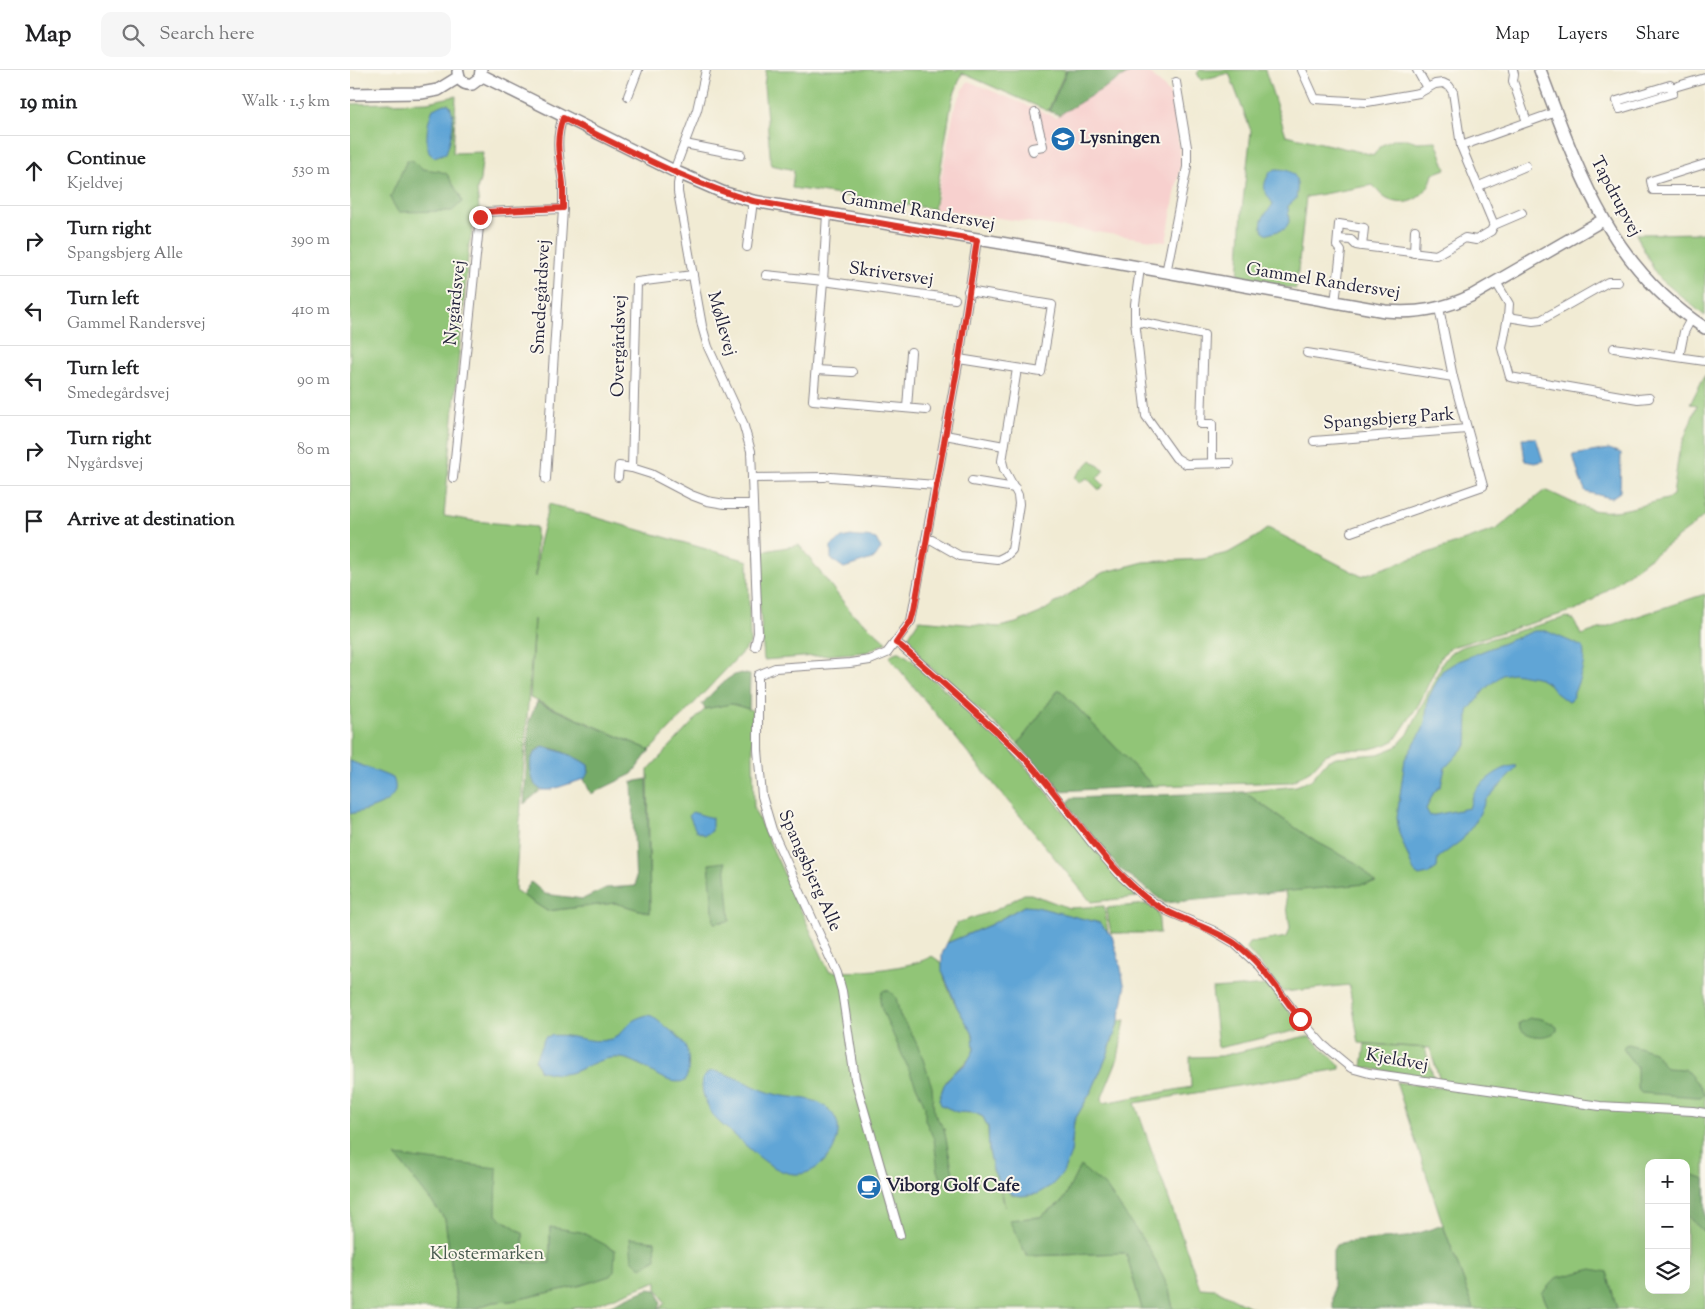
<!DOCTYPE html>
<meta charset="utf-8">
<style>
:root{--surface:#fff;--page:#f6f6f6;--text:#202124;--muted:#757577;--line:#e0e0e0}
body{margin:0;font-family:"Sorts Mill Goudy",serif;background:var(--page);color:var(--text)}
.controls{position:absolute;right:15px;bottom:15px;display:grid;overflow:hidden;border-radius:10px;box-shadow:0 5px 20px #0002}
.controls button{width:45px;height:45px;display:grid;place-items:center;padding:0;border:0;border-bottom:1px solid var(--line);background:var(--surface);color:var(--text);font:25px sans-serif}
.stop{position:absolute;width:15px;height:15px;margin:-11px;border:4px solid #d93025;border-radius:50%;background:#fff}
.stop.end{background:#d93025;border-color:#fff;box-shadow:0 1px 5px #0008}
.list{margin:0;padding:0;list-style:none}
h2{display:flex;justify-content:space-between;align-items:center;height:65px;margin:0;padding:0 20px;font-size:21px}
h2 small{font-size:16px;font-weight:400;color:var(--muted)}
.list li{display:grid;grid-template-columns:32px 1fr auto;gap:15px;align-items:center;box-sizing:border-box;height:70px;padding:0 20px;border-top:1px solid var(--line)}
.list b{display:block;font-size:19px;white-space:nowrap}
.list p{margin:0;font-size:16px;white-space:nowrap;color:var(--muted)}
.list em{font-size:16px;font-style:normal;color:var(--muted)}
.icon{flex:none;width:28px;height:28px;fill:none;stroke:currentColor;stroke-width:2;stroke-linecap:round;stroke-linejoin:round}
.map{position:relative;flex:none;width:1355px;height:1239px;overflow:hidden}
header{display:flex;align-items:center;gap:30px;box-sizing:border-box;height:70px;padding:0 25px;background:var(--surface);border-bottom:1px solid var(--line)}
header strong{font-size:24px}
nav{display:flex;gap:28px;margin-inline-start:auto;font-size:18px}
.search{width:350px;height:45px;background:var(--page);display:flex;align-items:center;gap:12px;box-sizing:border-box;padding:0 18px;border-radius:10px;color:var(--muted);font-size:19px}
main{display:flex}
aside{flex:1;background:var(--surface)}
.map>svg:first-child{display:block}
.built{fill:#f7d0ce}
.green{fill:#91c577;stroke:#5a7459;fill-rule:evenodd}
.forest{fill:#74aa68;stroke:#4b6652}
.water{fill:#61a5d6;stroke:#426488}
.lines{fill:none;stroke-linecap:round;stroke-linejoin:round}
.street-casing{stroke:#8a8688;stroke-width:10}
.secondary-casing{stroke:#8a8688;stroke-width:14}
.street{stroke:#fff;stroke-width:8}
.secondary{stroke:#fff;stroke-width:11}
.route{stroke:#d93025;stroke-width:6}
.labels{text-anchor:middle;dominant-baseline:central;stroke-width:4;stroke-linejoin:round;paint-order:stroke}
.poi-label{font-size:18px;font-weight:bold;fill:#22223b;stroke:#fbf7ec;text-anchor:start}
.street-label{font-size:18px;fill:#22223b;stroke:#fbf7ec}
.park-label{font-size:18px;fill:#495b50;stroke:#fbf7ec}
</style>
<header>
<strong>Map</strong>
<div class="search"><svg class="icon" aria-label="search" viewBox="0 0 24 24"><circle cx="10" cy="10" r="6"/><path d="M15 15l6 6"/></svg>Search here</div>
<nav><a>Map</a><a>Layers</a><a>Share</a></nav>
</header>
<main>
<aside>
<h2>19 min<small>Walk · 1.5 km</small></h2>
<ul class="list">
<li><svg class="icon" aria-label="ahead" viewBox="0 0 24 24"><path d="M12 20V5M6 11l6-6 6 6"/></svg><div><b>Continue</b><p>Kjeldvej</p></div><em>530 m</em></li>
<li><svg class="icon" aria-label="right" viewBox="0 0 24 24"><path d="M7 20v-9h11M14 6l5 5-5 5"/></svg><div><b>Turn right</b><p>Spangsbjerg Alle</p></div><em>390 m</em></li>
<li><svg class="icon" aria-label="left" viewBox="0 0 24 24"><path d="M17 20v-9H6M10 6l-5 5 5 5"/></svg><div><b>Turn left</b><p>Gammel Randersvej</p></div><em>410 m</em></li>
<li><svg class="icon" aria-label="left" viewBox="0 0 24 24"><path d="M17 20v-9H6M10 6l-5 5 5 5"/></svg><div><b>Turn left</b><p>Smedegårdsvej</p></div><em>90 m</em></li>
<li><svg class="icon" aria-label="right" viewBox="0 0 24 24"><path d="M7 20v-9h11M14 6l5 5-5 5"/></svg><div><b>Turn right</b><p>Nygårdsvej</p></div><em>80 m</em></li>
<li><svg class="icon" aria-label="arrive" viewBox="0 0 24 24"><path d="M6 21V4h12l-3 4 3 4H6"/></svg><div><b>Arrive at destination</b></div></li>
</ul>
</aside>
<div class="map">
<svg width="1355" height="1239" viewBox="0 0 1355 1239">
<rect width="100%" height="100%" fill="#fbf7ec"/>
<filter id="ink" filterUnits="userSpaceOnUse"><feTurbulence type="fractalNoise" baseFrequency=".02" numOctaves="2"/><feDisplacementMap in="SourceGraphic" scale="10" xChannelSelector="R" yChannelSelector="G"/><feConvolveMatrix kernelMatrix="1 2 1 2 8 2 1 2 1" color-interpolation-filters="sRGB"/></filter>
<filter id="wash" filterUnits="userSpaceOnUse"><feTurbulence type="fractalNoise" baseFrequency=".0096" numOctaves="4" result="noise"/><feDisplacementMap in="SourceGraphic" scale="20" xChannelSelector="R" yChannelSelector="G"/><feGaussianBlur stdDeviation="1.12" result="paint"/><feColorMatrix in="noise" values="0 0 0 0 0 0 0 0 0 0 0 0 0 0 0 0 0 1.4 0 .05"/><feComposite in="paint" operator="in"/></filter>
<g filter="url(#wash)">
<rect width="100%" height="100%" fill="#f1ebd4"/>
<polygon class="built" points="784,0 797,0 823,27 831,92 816,172 585,139 605,35 618,11 706,47"/>
<g class="green">
<polygon points="416,0 716,0 698,41 612,3 602,30 584,139 442,118 444,100 421,95 414,16"/>
<path d="M850,0H915L936,65L1024,85L1030,76L1045,69H1058L1067,72L1086,71L1096,99L1083,104C1079,124 1059,140 1037,129C1031,126 1027,120 1023,115L956,127L946,219L888,209L892,140L901,61L879,3L851,10L847,3Z"/>
<path d="M106,26L103,83L133,82L130,110L127,120L129,139L119,174L94,446L125,451L186,457V507L189,473L199,434L398,491L400,574L300,680L180,628L184,549L165,820L197,841L265,833L300,843L298,700L355,639L379,633L402,640L404,739L479,901C501,904 564,898 582,886L592,893C592,908 601,924 607,937C614,951 627,963 624,979C621,993 609,996 601,1005C595,1012 592,1020 589,1029L607,1042L625,1043L633,1047L638,1057L639,1081L655,1137L651,1117L664,1125L721,1083L724,1051L742,1020L757,986L769,951L775,950L768,988L751,1030L753,1033L841,1017L840,987L871,986L952,967H960L990,995V999L785,1033L850,1218L865,1219L904,1239H823L819,1219L713,1131L690,1147L660,1150L677,1186L776,1183L792,1239H310L315,1233L307,1218V1211L239,1237L215,1239H123L143,1232L161,1231L232,1215L200,1157V1193L174,1192L173,1163L47,1086L95,1149L107,1236L105,1239H0V34L77,32Z"/>
<polygon points="1355,163 1355,246 1307,206 1286,164"/>
<path d="M1355,305V445L1340,458L1232,538L1102,577L1092,585L1069,634L1045,670L1035,675L1020,679L989,680L975,685L961,700L941,712L803,716L709,619L668,674L555,575V572L569,550L649,557L666,553L690,543L752,503L794,492L853,489L878,483L906,467L918,458L1011,506L1147,459L1195,420C1210,426 1227,436 1243,440C1267,445 1293,434 1317,429L1323,425L1329,382L1347,335L1340,334Z"/>
<polygon points="741,390 754,400 747,408 754,415 749,420 737,408 729,413 725,407"/>
<polygon points="449,475 502,543 537,572 517,582 414,590 406,486 415,481"/>
<path d="M1355,524V1239H1267L1257,1202L1192,1223L1199,1239H1124L1093,1155L1046,1012L1092,1018L1080,978L1009,973L999,915L934,922L896,878L899,873L937,867L940,858L935,821L1025,813L1008,794L963,770L894,722L946,716L961,710L977,691L986,687L1028,684L1046,677L1058,664L1093,592L1100,583L1111,577L1217,547L1224,550L1231,565ZM1299,1093H1336V1220H1299Z"/>
<polygon points="547,582 550,582 559,588 656,674 787,827 741,832 540,588 542,584"/>
<polygon points="674,824 681,824 719,838 754,836 758,862 750,853 674,836 640,855 597,873 607,853 646,840"/>
<polygon points="796,834 808,841 810,863 761,863 756,838"/>
<polygon points="919,915 950,955 949,960 868,978 862,919"/>
<polygon points="1015,974 1075,978 1084,1009 1012,997"/>
</g>
<g class="forest">
<polygon points="717,0 784,0 709,45 699,41"/>
<polygon points="57,90 62,90 73,99 89,101 97,104 110,126 112,132 102,141 48,142 40,128"/>
<path d="M391,603L400,605L399,639L381,634L355,639L352,634C363,623 375,606 391,603Z"/>
<polygon points="709,619 803,716 709,721 668,674"/>
<path d="M187,632L300,680L282,704L241,724L234,709L239,703L238,695C229,689 203,676 193,677C189,678 183,683 182,688C180,695 184,708 185,715L191,720L174,734L179,651Z"/>
<polygon points="297,709 300,843 265,833 197,841 172,825 181,812 195,824 233,829 256,818 286,816 282,712"/>
<polygon points="894,722 963,770 1008,794 1026,813 815,833 769,798 717,735 721,728"/>
<polygon points="375,792 380,851 364,853 359,794"/>
<path d="M534,920L539,921L546,927L550,946L561,962L571,983L582,1017L584,1043L594,1059L605,1113L604,1115H598L593,1113L588,1101L584,1069L575,1050V1036L532,940C530,933 528,925 534,920Z"/>
<path d="M1180,948C1190,947 1199,951 1207,957V961C1197,969 1180,968 1170,959L1169,953Z"/>
<polygon points="1279,974 1304,982 1316,998 1335,999 1351,1017 1354,1024 1351,1027 1347,1027 1291,1023 1287,1016 1287,997 1277,985 1273,978 1275,975"/>
<polygon points="46,1086 147,1098 146,1145 173,1163 174,1192 200,1193 200,1157 231,1162 265,1180 264,1201 260,1206 232,1215 161,1231 143,1232 123,1239 105,1239 107,1236 95,1149"/>
<polygon points="730,1096 756,1117 800,1180 819,1219 823,1239 792,1239 776,1183 677,1186 659,1150 690,1147 713,1131"/>
<polygon points="1336,1102 1355,1109 1355,1163 1336,1145"/>
<polygon points="1093,1155 1124,1239 983,1239 983,1180 986,1175 995,1172 1057,1167"/>
<polygon points="280,1168 305,1171 306,1189 291,1198 282,1190"/>
<polygon points="1242,1199 1257,1202 1267,1239 1199,1239 1192,1223 1206,1208"/>
<polygon points="298,1219 307,1220 311,1233 309,1239 251,1239"/>
</g>
<g class="water">
<path d="M95,34H99C107,48 101,69 96,83L84,87L79,83C75,69 77,52 83,39Z"/>
<path d="M926,99C948,99 949,111 946,129L938,136L939,152L935,159L918,164L913,161C908,148 917,144 923,134C914,120 911,118 920,102Z"/>
<polygon points="1172,368 1186,368 1193,391 1185,393 1175,391"/>
<polygon points="1259,379 1271,383 1270,422 1261,428 1236,422 1230,409 1223,385"/>
<path d="M501,466C510,468 517,466 526,469L531,479L525,488L494,498L481,489V476L492,468Z"/>
<path d="M1184,561H1196L1233,577C1237,595 1227,614 1221,631L1218,632L1206,623L1199,614L1186,607L1163,603L1152,605L1136,618L1118,641L1117,674L1095,698L1091,716L1084,722L1076,739L1080,746L1119,738C1121,734 1122,727 1124,723C1131,712 1154,694 1167,696L1162,703L1136,730L1126,751L1112,770L1088,788L1087,798L1078,804L1069,806L1064,802L1049,763L1047,747L1055,689L1072,661L1075,653L1078,629L1092,601L1108,591Z"/>
<path d="M193,677C208,680 225,686 238,695L239,703L234,709L200,720H191L185,715C179,701 177,684 193,677Z"/>
<path d="M0,691L43,708C55,733 16,740 0,744Z"/>
<polygon points="342,742 362,748 362,761 355,765 346,761 339,745"/>
<polygon points="674,836 687,837 750,853 762,866 770,893 775,919 769,951 757,986 742,1020 724,1051 721,1083 713,1103 702,1115 687,1124 672,1126 664,1125 651,1117 643,1100 639,1081 638,1057 633,1047 625,1043 607,1042 591,1035 589,1029 594,1015 603,1003 616,994 624,980 623,964 607,937 592,901 592,884 597,873 640,855"/>
<path d="M297,945L302,946C311,954 326,963 333,972C340,981 340,1001 335,1011C311,1017 296,991 271,988C252,986 240,996 223,1002C212,1006 199,1003 189,1000L185,990L195,967C217,960 239,976 261,969C269,967 273,959 279,954C284,949 290,947 297,945Z"/>
<path d="M364,1001C386,1005 406,1020 428,1025C442,1028 460,1027 473,1035C482,1041 490,1051 488,1063C486,1077 481,1086 470,1095C441,1119 412,1090 391,1071C384,1064 375,1058 368,1051C358,1042 340,1004 364,1001Z"/>
</g>
</g>
<g filter="url(#ink)">
<g class="lines">
<defs>
<g id="street">
<polyline points="952,0 965,29 1017,32 1069,23 1085,14 1093,13 1099,16 1103,22 1111,76 1144,155"/>
<polyline points="1067,0 1077,18"/>
<polyline points="1163,0 1164,4 1163,11 1177,52"/>
<polyline points="1321,18 1323,23 1270,39 1267,31 1320,15 1321,18 1355,8"/>
<polyline points="278,26 288,0"/>
<polyline points="335,74 391,85"/>
<polyline points="1111,76 1206,42"/>
<polyline points="683,81 682,78 693,76 685,43"/>
<polyline points="1355,94 1301,111 1303,120 1355,120"/>
<polyline points="324,101 347,40 356,0"/>
<polyline points="330,104 328,114 328,122 352,256 358,277 393,353 401,381 408,563 405,576"/>
<polyline points="1129,116 1176,96"/>
<polyline points="477,144 473,211 463,330 576,340"/>
<polyline points="988,169 1001,170 1006,175 1012,176 1086,185 1115,168 1126,170 1141,161 1144,155 1172,143"/>
<polyline points="397,177 403,131"/>
<polyline points="1064,183 1065,160"/>
<polyline points="790,198 785,234 785,251 796,346 826,388 836,394 880,393"/>
<polyline points="816,203 837,97 837,77 826,12"/>
<polyline points="343,205 287,212 282,398 301,404 341,425 357,431 375,434 402,434"/>
<polyline points="416,205 473,211 605,229"/>
<polyline points="1146,212 1159,234 1158,247 1183,251 1191,250 1258,212 1268,212"/>
<polyline points="985,233 991,181 987,176 989,154 1014,158 1012,176"/>
<polyline points="1158,247 1152,278 1160,307 1288,329 1299,328"/>
<polyline points="785,251 854,265 851,354 862,354 862,393"/>
<polyline points="1264,278 1355,291"/>
<polyline points="957,283 1103,307"/>
<polyline points="1329,287 1334,262 1341,249"/>
<polyline points="609,289 691,302 702,235 618,221"/>
<polyline points="466,300 502,302"/>
<polyline points="557,338 561,282"/>
<polyline points="595,365 654,376"/>
<polyline points="964,371 1117,359"/>
<polyline points="268,407 269,396 282,398"/>
<polyline points="481,407 586,415"/>
<polyline points="103,408 130,147 135,142 213,139"/>
<polyline points="402,408 475,407"/>
<path d="M196,409L213,139C213,131 213,122 213,114C210,90 204,72 213,47"/>
<polyline points="622,411 665,418"/>
<polyline points="1001,462 1133,416 1103,307 1089,238"/>
<polyline points="576,469 582,470 610,486 648,490 656,486 662,480 669,434 668,425 654,399 652,391 667,299"/>
<polyline points="546,573 551,576 649,663 682,696 742,773 771,806 792,825 817,841 862,860 884,873 909,896 950,949 972,974 1001,998 1019,1003 1250,1036 1343,1041 1355,1043"/>
<polyline points="550,1165 505,1009 492,921 487,903 422,760 412,726 408,680 408,605 425,598 500,593 520,590 537,583 561,551 609,289 627,170"/>
</g>
<g id="secondary">
<path d="M1190,0C1228,101 1259,196 1355,258"/>
<path d="M108,2C109,10 113,15 122,14L130,8L131,0"/>
<path d="M131,5L324,101L372,122L403,131L687,179L1035,241C1067,244 1094,239 1123,225L1253,150"/>
<polyline points="0,24 71,23 88,20 109,7"/>
</g>
</defs>
<use href="#street" class="street-casing"/>
<use href="#secondary" class="secondary-casing"/>
<use href="#street" class="street"/>
<use href="#secondary" class="secondary"/>
</g>
</g>
<g class="lines" filter="url(#ink)">
<path class="route" d="M130,147L134,142L213,138C213,131 213,122 213,114C210,90 204,72 213,48C275,78 336,112 403,131L627,170L609,289L564,540L561,551L546,573L551,576C576,598 602,621 627,644C646,661 665,677 682,696C719,738 748,786 790,823C816,847 853,853 883,872C911,891 930,923 950,949"/>
</g>
<defs>
<symbol id="school-disc" viewBox="-11 -11 22 22"><circle r="9.5" fill="#1f6fb2" stroke="#fbf7ec"/><path d="M0-5L7-2L0 1L-7-2ZM-4 1L0 2.5L4 1V4Q0 6-4 4Z" fill="#fff"/></symbol>
<symbol id="cafe-disc" viewBox="-11 -11 22 22"><circle r="9.5" fill="#1f6fb2" stroke="#fbf7ec"/><path d="M-5.5-4.5H6V0H3Q3 3.5 0 3.5H-2.5Q-5.5 3.5-5.5 0ZM3-3.2v2h1.7v-2ZM-6 4.5H4V6H-6Z" fill="#fff"/></symbol>
</defs>
<g fill-rule="evenodd">
<use href="#school-disc" x="699" y="55" width="28" height="28"/>
<use href="#cafe-disc" x="505" y="1103" width="28" height="28"/>
</g>
<g class="labels">
<g class="poi-label">
<text x="730" y="69">Lysningen</text>
<text x="536" y="1117">Viborg Golf Cafe</text>
</g>
<g class="street-label">
<text transform="translate(1265 127) rotate(62)">Tapdrupvej</text>
<text transform="translate(568 142) rotate(10)">Gammel Randersvej</text>
<text transform="translate(541 205) rotate(8)">Skriversvej</text>
<text transform="translate(973 212) rotate(9)">Gammel Randersvej</text>
<text transform="translate(192 227) rotate(-87)">Smedegårdsvej</text>
<text transform="translate(106 233) rotate(-84)">Nygårdsvej</text>
<text transform="translate(371 254) rotate(74)">Møllevej</text>
<text transform="translate(270 276) rotate(-89)">Overgårdsvej</text>
<text transform="translate(1039 350) rotate(-4)">Spangsbjerg Park</text>
<text transform="translate(459 801) rotate(66)">Spangsbjerg Alle</text>
<text transform="translate(1047 991) rotate(10)">Kjeldvej</text>
</g>
<g class="park-label">
<text x="137" y="1185">Klostermarken</text>
</g>
</g>
</svg>
<div class="controls">
<button>+</button>
<button>−</button>
<button><svg class="icon" aria-label="layers" viewBox="0 0 24 24"><path d="M12 4l9 5-9 5-9-5zM3 14l9 5 9-5"/></svg></button>
</div>
<div class="stop" style="left:950px;top:949px"></div>
<div class="stop end" style="left:130px;top:147px"></div>
</div>
</main>
